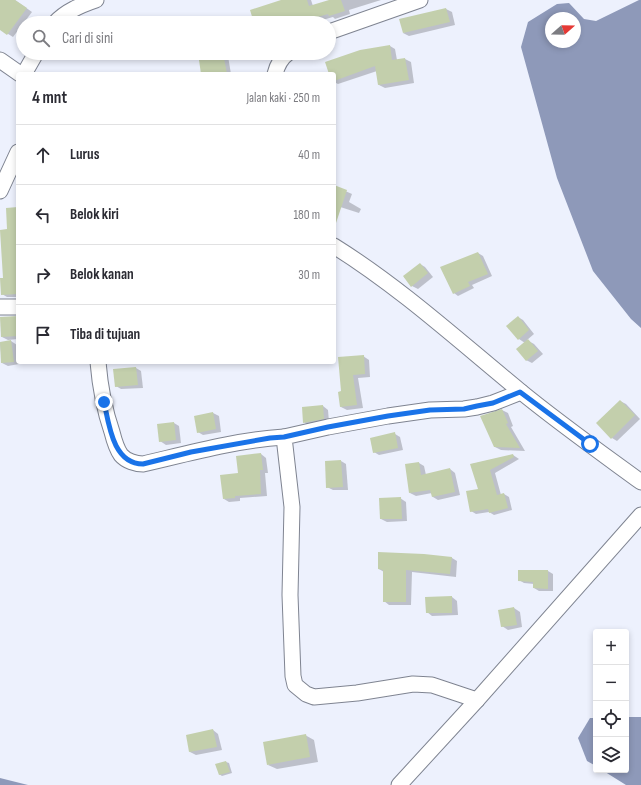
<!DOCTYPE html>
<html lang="id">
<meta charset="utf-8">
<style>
:root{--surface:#fff;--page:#f7f7f7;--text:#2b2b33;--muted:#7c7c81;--line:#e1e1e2}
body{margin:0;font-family:"Sofia Sans Condensed",sans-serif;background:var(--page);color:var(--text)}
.controls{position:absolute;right:12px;bottom:12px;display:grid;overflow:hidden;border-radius:4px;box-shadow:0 2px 6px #0003}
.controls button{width:36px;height:36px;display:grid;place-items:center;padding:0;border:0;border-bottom:1px solid var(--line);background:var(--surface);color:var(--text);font:20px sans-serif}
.compass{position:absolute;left:545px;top:12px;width:36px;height:36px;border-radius:50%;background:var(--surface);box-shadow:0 2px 6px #0003;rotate:70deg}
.stop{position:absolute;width:12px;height:12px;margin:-9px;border:3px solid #1a73e8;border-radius:50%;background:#fff}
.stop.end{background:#1a73e8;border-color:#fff;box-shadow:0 1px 4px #0008}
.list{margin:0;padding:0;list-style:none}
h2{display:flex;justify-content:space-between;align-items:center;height:52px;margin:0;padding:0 16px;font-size:17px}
h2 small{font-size:13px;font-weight:400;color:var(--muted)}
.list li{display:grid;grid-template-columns:26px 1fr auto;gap:12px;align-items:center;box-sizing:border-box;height:60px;padding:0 16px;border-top:1px solid var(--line)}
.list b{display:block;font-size:15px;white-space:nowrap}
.list em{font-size:13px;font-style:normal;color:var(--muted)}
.icon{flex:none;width:22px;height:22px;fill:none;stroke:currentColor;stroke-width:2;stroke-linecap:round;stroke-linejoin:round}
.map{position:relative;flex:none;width:641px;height:785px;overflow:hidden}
.search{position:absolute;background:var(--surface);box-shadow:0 2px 6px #0003;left:16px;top:16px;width:320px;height:44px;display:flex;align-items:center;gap:10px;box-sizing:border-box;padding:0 14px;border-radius:22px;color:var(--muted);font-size:15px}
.panel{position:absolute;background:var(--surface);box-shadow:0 2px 6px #0003;left:16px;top:72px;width:320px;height:292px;border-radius:4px}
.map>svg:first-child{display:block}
.water{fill:#8e99b9;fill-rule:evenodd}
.shadow{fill:#0003}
.building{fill:#c3cfac}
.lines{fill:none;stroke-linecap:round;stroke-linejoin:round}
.minor-casing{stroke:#7f8491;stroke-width:17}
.minor{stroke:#fff;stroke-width:15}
.route{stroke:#1a73e8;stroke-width:5}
</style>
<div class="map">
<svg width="641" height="785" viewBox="0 0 641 785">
<rect width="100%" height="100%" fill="#edf1fd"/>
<g class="water">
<path d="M639,0H641V328L631,319L593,271L557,178L521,47L528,22L557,4L569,3L584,19L596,21ZM551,18H575V42H551Z"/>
<polygon points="626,717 641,717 641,785 626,785 602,770 626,770"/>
<polygon points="590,718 596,718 596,766 587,761 578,738"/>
<polygon points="0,778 28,785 0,785"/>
</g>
<g class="shadow">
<polygon points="2,0 15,0 32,12 13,37 0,29 0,3"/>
<polygon points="283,0 311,0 313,6 333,0 381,0 349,10 350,14 335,19 333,17 312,23 255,23"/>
<polygon points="446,9 452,12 455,25 409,36 403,33"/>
<polygon points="390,46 395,49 397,60 405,59 411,62 414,83 385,88 379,85 377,71 338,84 334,82 334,74 330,74"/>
<polygon points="199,53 235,53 236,55 228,56 231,74 197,74 197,73 202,72"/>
<polygon points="334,186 352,194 349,202 361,209 359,213 334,205"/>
<polygon points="18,208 18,297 7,297 2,294 8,230"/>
<polygon points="478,253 483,256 492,276 472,285 474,288 458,296 454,293"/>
<polygon points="420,264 425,267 433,277 418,289 412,286 404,277"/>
<polygon points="18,316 18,339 8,340 2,337"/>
<polygon points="518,317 523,320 534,334 527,340 534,344 543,354 532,363 526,360 525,343 519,339"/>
<polygon points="11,341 17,345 19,364 8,366 2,363 0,343"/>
<polygon points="363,356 369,360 370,377 358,378 363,408 347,410 341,407 342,392"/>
<polygon points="136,368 141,371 143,388 121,389 116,386"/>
<polygon points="620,401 626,404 640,419 617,441 612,438"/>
<polygon points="323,406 328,410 329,422 309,426 304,422"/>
<polygon points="502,410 508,413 513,426 511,427 525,451 501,450 495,447"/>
<polygon points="213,413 219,416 221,432 203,435 198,432"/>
<polygon points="174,423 179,426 181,443 166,445 160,441"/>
<polygon points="395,434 400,437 403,450 379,455 374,452"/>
<polygon points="261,454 266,458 268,473 265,473 267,496 240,498 240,501 229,502 224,499 239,474"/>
<polygon points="513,455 519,459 495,473 501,495 504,494 509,497 512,510 494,515 489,512 476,514 471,511 479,490 472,464"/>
<polygon points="341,461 346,464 348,490 333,490 327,487"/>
<polygon points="419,463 424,466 426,475 450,469 455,473 460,495 438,500 433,497 432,493 416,496 410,493"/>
<polygon points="400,498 406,502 407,521 387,522 381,519"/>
<polygon points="452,558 457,561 456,577 412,572 411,605 389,605 384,601 384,572 379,569"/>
<polygon points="548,571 553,574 553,591 539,591 534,588 534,584 524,583 519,580"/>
<polygon points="452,597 457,601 458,615 432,616 427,612"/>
<polygon points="514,608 520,612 522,627 508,630 502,626"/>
<polygon points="213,730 218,734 222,750 196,755 190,752 187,736"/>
<polygon points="305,735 314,740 318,762 277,769 268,765"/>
<polygon points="226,762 229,763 232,773 222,776 219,774"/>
</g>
<g class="building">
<polygon points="0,0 15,0 27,8 7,35 0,30"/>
<polygon points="281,0 307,0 309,6 329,0 341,0 345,11 329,16 328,14 297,23 254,23 250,10"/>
<polygon points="446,8 450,22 403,33 399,19"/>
<polygon points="390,45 392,60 405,58 409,80 378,85 375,66 334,81 334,74 329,74 325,62 360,50"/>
<polygon points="198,53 223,53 227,74 201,74"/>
<polygon points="334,185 347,190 336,223 334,223"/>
<polygon points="18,207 18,294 1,295 0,278 3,278 0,230 7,229 6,208"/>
<polygon points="478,252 488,274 468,282 470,286 453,294 440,267"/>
<polygon points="420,263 428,273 411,287 403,276"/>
<polygon points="18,316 18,336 1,337 0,317"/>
<polygon points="518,316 529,330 518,340 506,326"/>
<polygon points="528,339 538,351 526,361 516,349"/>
<polygon points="11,340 14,362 1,363 0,342"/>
<polygon points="364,355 365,374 353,375 357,405 340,407 338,392 341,391 338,357"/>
<polygon points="136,367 138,385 115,387 113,369"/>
<polygon points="620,400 635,415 611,439 596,423"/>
<polygon points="323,405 324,419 303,423 302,407"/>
<polygon points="502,409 508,423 506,424 520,448 494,447 480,416"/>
<polygon points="213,412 216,429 197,433 194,416"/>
<polygon points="174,422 176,440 159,442 157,424"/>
<polygon points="395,432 398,448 373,453 370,438"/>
<polygon points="261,453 263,470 260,470 261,494 235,496 235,498 223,499 220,475 238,473 236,456"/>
<polygon points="513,454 514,457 490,470 497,495 504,493 508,508 489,513 488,509 470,512 466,491 478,489 470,464"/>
<polygon points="341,460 343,487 326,488 325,461"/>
<polygon points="419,462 421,475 450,468 455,492 432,497 430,490 409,493 405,464"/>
<polygon points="401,497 402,519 380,519 379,498"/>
<polygon points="378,552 424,554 452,557 450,574 406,570 406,602 383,602 383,570 378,569"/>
<polygon points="518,570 548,570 548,589 533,588 533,582 518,581"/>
<polygon points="452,596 452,613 426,613 425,597"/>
<polygon points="514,607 517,625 501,627 498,610"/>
<polygon points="213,729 217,747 189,752 186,735"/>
<polygon points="306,734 310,757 267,765 263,742"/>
<polygon points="226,761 230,772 219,775 215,764"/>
</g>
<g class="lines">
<defs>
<g id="minor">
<path d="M55,23C66,11 81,5 96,0"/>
<polyline points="329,32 420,0"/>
<polyline points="0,60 20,74"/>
<polyline points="24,74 36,53"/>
<path d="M275,74C277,66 281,58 288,53"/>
<polyline points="0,191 18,152"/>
<path d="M334,246C401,288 459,341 520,391C559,423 600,452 641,482"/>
<polyline points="0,307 18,307"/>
<path d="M98,362C100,386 104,409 112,432C114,440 116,448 121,455C126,461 136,464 143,464C190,453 237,440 284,437"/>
<polyline points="477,700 432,685 413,684 357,693 314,697 306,694 295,685 293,676 290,595 292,507 284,437 328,427 388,416 430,410 464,409 477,407 493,403 521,392"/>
<polyline points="399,785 477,700 641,515"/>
</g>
</defs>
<use href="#minor" class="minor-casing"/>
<use href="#minor" class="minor"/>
</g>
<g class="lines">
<path class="route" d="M104,402C109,425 113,464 143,464L191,452L270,438L284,437L328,427L388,416L430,410L464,409L477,406L493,403L520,392L590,444"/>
</g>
</svg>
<div class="controls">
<button>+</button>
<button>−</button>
<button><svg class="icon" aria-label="locate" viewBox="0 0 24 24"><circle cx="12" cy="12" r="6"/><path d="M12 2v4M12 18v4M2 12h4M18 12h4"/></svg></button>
<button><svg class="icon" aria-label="layers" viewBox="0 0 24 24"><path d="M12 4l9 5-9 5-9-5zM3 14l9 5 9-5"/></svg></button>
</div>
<svg class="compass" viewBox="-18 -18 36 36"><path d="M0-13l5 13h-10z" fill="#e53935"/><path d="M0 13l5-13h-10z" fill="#7c7c81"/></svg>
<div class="stop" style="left:590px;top:444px"></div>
<div class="stop end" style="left:104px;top:402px"></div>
<div class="search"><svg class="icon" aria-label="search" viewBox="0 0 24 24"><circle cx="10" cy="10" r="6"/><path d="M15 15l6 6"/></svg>Cari di sini</div>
<section class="panel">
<h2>4 mnt<small>Jalan kaki · 250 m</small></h2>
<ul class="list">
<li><svg class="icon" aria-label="ahead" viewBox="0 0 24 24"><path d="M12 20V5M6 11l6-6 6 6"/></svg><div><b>Lurus</b></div><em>40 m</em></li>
<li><svg class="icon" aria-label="left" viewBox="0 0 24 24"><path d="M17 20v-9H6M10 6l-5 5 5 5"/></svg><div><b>Belok kiri</b></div><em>180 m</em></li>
<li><svg class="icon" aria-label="right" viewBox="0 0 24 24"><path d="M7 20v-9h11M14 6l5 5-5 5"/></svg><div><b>Belok kanan</b></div><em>30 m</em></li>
<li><svg class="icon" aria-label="arrive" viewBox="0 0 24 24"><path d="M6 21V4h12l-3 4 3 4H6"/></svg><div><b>Tiba di tujuan</b></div></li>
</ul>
</section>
</div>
